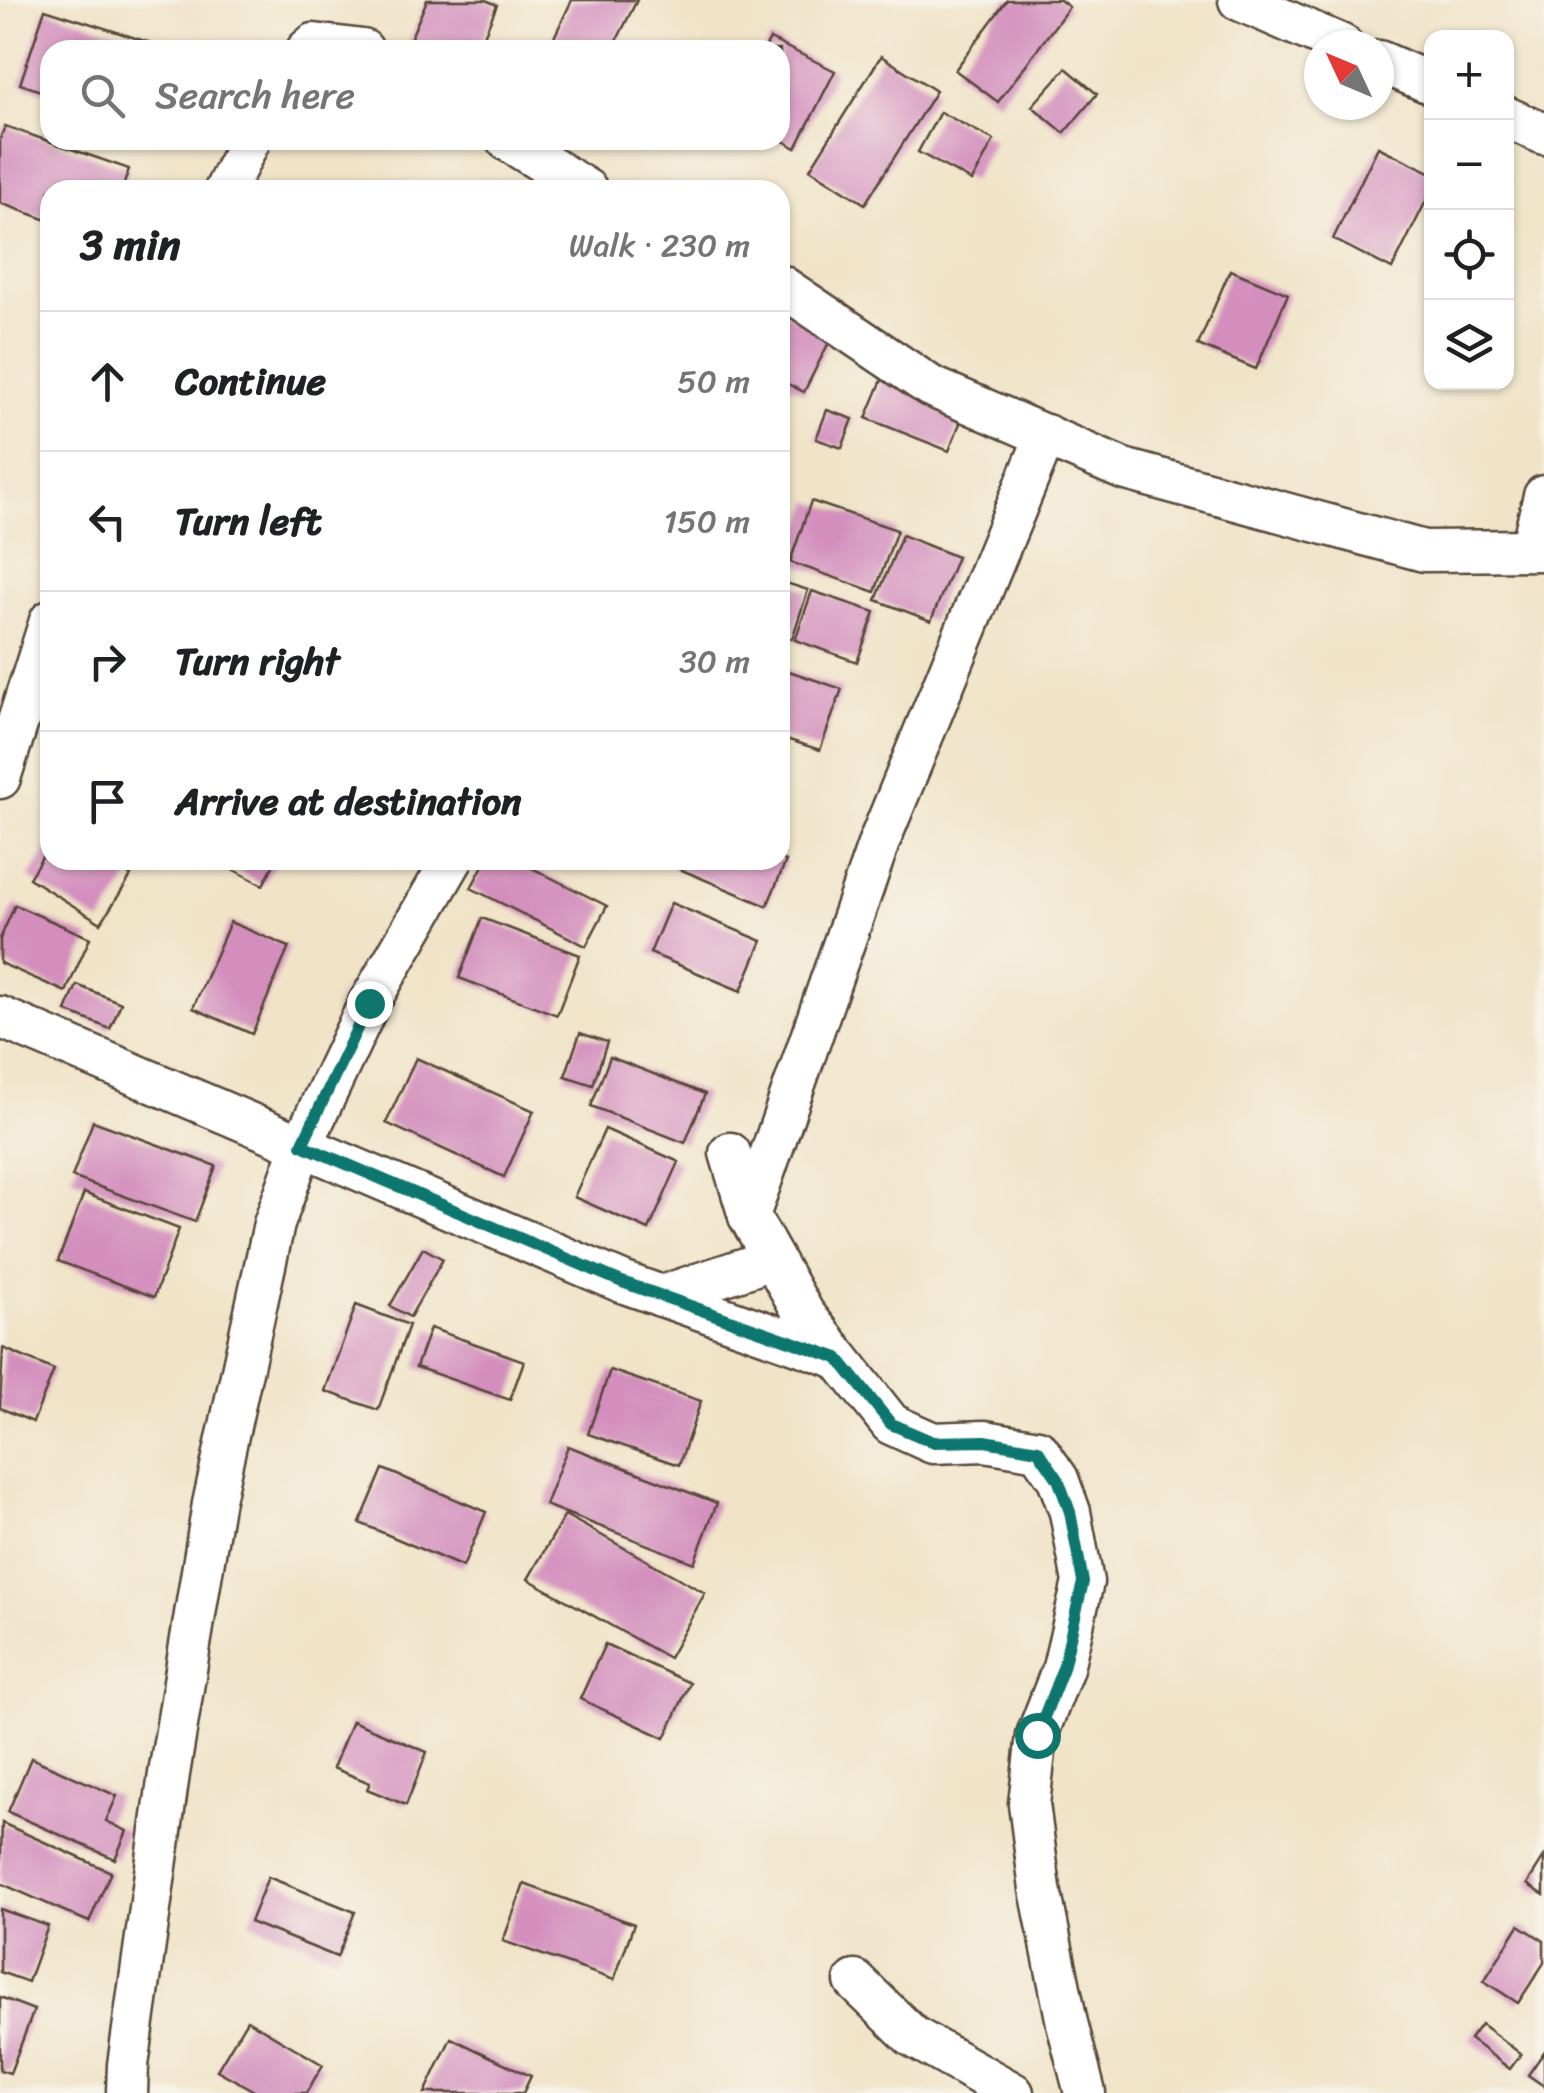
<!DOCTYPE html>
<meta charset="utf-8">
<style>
:root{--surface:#fff;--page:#f6f6f6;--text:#202124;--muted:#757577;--line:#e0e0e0}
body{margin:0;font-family:Sriracha,sans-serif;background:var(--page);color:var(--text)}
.controls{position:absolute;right:30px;top:30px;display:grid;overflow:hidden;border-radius:20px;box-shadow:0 2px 8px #0004}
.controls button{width:90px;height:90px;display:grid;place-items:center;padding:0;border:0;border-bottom:2px solid var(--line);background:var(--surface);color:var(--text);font:50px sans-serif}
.compass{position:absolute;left:1304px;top:30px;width:90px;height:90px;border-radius:50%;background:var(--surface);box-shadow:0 2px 8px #0004;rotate:314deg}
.stop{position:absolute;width:30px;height:30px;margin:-22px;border:8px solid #0f766e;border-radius:50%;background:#fff}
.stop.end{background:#0f766e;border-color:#fff;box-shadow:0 2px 10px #0008}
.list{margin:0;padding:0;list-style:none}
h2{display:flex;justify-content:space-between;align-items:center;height:130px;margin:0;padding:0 40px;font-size:42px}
h2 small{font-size:32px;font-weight:400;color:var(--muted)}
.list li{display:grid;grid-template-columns:65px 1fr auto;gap:30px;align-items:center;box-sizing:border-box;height:140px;padding:0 40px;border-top:2px solid var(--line)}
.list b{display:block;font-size:38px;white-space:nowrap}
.list em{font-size:32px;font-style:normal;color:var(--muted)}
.icon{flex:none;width:55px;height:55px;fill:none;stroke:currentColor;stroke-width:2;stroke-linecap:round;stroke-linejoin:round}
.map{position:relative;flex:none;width:1544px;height:2093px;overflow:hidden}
.search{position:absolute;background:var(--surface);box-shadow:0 2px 8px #0004;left:40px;top:40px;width:750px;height:110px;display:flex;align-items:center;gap:25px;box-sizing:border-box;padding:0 35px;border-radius:30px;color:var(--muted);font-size:38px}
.panel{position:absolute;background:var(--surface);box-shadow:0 2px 8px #0004;left:40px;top:180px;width:750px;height:690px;border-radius:30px}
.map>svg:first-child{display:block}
.building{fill:#d38ebd}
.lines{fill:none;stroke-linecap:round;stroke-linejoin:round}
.minor-casing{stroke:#564637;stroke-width:45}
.minor{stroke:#fff;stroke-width:40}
.route{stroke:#0f766e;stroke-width:12}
</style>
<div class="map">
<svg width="1544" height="2093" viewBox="0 0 1544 2093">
<rect width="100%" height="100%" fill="#f7f3e8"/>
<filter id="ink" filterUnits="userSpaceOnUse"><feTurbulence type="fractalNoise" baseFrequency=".01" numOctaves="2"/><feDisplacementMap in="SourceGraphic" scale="20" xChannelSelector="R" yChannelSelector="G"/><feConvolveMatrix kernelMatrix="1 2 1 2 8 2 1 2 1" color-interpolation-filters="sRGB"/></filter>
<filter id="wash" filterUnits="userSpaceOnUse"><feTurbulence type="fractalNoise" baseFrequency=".0048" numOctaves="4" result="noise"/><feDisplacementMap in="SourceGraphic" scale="40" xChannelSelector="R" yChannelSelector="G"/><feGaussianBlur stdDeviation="2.25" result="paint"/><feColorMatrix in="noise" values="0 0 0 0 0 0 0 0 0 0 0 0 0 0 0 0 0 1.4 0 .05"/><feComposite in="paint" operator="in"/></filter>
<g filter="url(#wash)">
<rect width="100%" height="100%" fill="#f0e3c7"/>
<g id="blocks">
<g class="building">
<polygon points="427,0 486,0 497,5 478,50 427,50 409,42"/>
<polygon points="572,0 637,0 612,50 548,50"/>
<polygon points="1007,0 1060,0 1069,7 998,102 955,70"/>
<polygon points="45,9 170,49 169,50 50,50 50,94 20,84"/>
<polygon points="770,39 835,71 796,148 780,139 780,50 764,50"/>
<polygon points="881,56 936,91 865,204 810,169"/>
<polygon points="1066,68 1097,94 1064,133 1032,106"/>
<polygon points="940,112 994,140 972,181 918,152"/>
<polygon points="5,126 129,169 122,190 50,190 50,221 0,203 0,139"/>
<polygon points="1378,147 1432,173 1432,189 1392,269 1333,239"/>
<polygon points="1230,270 1288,294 1256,369 1198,345"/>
<polygon points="780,310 832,336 804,392 780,380"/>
<polygon points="884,375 966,408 949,451 866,418"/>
<polygon points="827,410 853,419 842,448 816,439"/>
<polygon points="811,501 897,530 875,592 790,562"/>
<polygon points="902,535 957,557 931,621 876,600"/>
<polygon points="780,581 808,590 792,639 780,636"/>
<polygon points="812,591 875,612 857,662 795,640"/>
<polygon points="780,668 842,689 820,750 780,737"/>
<polygon points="50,844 50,860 106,860 131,876 101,923 29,878"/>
<polygon points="780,859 786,861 767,906 670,865 672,860"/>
<polygon points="215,860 276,860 263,885"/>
<polygon points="486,860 516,860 607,906 586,946 471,888"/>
<polygon points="671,903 762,941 741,991 650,953"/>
<polygon points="15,905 90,938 66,992 0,963 0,939"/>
<polygon points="482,918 580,955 557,1015 459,978"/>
<polygon points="230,922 289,947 252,1034 193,1008"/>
<polygon points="77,985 121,1003 110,1029 66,1011"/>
<polygon points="580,1033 607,1042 593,1085 565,1076"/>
<polygon points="610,1057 705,1094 685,1143 591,1106"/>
<polygon points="416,1058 534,1111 504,1177 386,1123"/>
<polygon points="93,1121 216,1166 195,1222 72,1177"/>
<polygon points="605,1129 679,1162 649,1230 574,1197"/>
<polygon points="84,1193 179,1229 154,1297 58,1261"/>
<polygon points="423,1248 443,1259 410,1317 390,1306"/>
<polygon points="356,1305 409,1325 378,1410 325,1391"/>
<polygon points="430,1328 524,1361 510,1400 416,1367"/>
<polygon points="3,1348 54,1370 33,1422 0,1408"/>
<polygon points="610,1370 701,1401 679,1465 588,1434"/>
<polygon points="568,1446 717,1503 694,1563 545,1505"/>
<polygon points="383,1469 486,1512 463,1567 360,1523"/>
<polygon points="565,1515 705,1593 669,1658 528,1579"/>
<polygon points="605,1644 690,1683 665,1738 580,1699"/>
<polygon points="352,1721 427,1752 406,1805 367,1789 370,1783 333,1768"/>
<polygon points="31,1758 117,1796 106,1821 127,1831 115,1859 8,1812"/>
<polygon points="2,1823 111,1872 89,1922 0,1883"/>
<polygon points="1544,1857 1544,1895 1527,1884"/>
<polygon points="268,1877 355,1912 337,1957 250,1922"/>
<polygon points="524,1884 634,1924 614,1980 503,1941"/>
<polygon points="0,1909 48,1926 28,1982 0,1972"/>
<polygon points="1519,1925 1544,1941 1544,1963 1518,2003 1484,1981"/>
<polygon points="0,1997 34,2010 10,2073 0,2070"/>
<polygon points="247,2020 323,2065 306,2093 258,2093 217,2070"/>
<polygon points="1481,2024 1521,2054 1510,2069 1470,2039"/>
<polygon points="451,2038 531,2076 523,2093 425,2093"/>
<polygon points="1544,2052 1544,2086 1528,2075"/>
</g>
</g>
</g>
<g filter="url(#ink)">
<use href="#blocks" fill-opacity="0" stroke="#564637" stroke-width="2.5"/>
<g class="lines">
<defs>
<g id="minor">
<polyline points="1239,0 1342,45"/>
<polyline points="307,50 314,44 363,50"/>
<polyline points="1379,61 1432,84"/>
<polyline points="1506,117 1544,134"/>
<polyline points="507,140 587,190"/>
<polyline points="225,190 250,140"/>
<polyline points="780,285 930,386 1123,469 1424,551 1544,550"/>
<polyline points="1531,549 1544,496"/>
<polyline points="0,778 50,621"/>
<polyline points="0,1017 622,1282 838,1358"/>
<polyline points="730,1153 749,1216 804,1314 891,1424 933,1443 985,1441 1038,1450 1058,1479 1070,1512 1083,1582 1063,1668 1037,1735 1029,1804 1040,1889 1067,2023 1085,2093"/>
<polyline points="749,1216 879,842 1046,435"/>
<polyline points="661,1296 773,1259"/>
<polyline points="855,1981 912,2036 1013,2093"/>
<polyline points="127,2093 128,2065 169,1774 213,1504 274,1224 302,1145 369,1003 452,860"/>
</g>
</defs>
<use href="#minor" class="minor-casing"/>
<use href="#minor" class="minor"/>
</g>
</g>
<g class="lines" filter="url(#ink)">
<polyline class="route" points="369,1003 302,1145 622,1282 838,1358 891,1424 933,1442 985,1441 1038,1450 1058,1479 1070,1512 1083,1582 1063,1668 1037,1735"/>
</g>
</svg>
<div class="controls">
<button>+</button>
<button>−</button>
<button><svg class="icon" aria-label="locate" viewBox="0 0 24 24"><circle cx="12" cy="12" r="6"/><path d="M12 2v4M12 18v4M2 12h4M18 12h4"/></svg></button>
<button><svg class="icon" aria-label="layers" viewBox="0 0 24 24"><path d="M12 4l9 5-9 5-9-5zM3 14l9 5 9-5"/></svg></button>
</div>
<svg class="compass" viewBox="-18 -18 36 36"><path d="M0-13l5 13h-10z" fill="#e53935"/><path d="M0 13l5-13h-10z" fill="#757577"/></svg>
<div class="stop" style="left:1037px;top:1735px"></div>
<div class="stop end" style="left:369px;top:1003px"></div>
<div class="search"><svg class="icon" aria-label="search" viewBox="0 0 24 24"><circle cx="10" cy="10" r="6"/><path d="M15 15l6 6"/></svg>Search here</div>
<section class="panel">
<h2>3 min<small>Walk · 230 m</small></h2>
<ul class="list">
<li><svg class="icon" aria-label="ahead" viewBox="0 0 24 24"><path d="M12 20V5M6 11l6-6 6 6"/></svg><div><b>Continue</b></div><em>50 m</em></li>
<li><svg class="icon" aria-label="left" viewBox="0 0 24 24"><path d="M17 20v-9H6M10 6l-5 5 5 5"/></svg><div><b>Turn left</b></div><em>150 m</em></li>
<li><svg class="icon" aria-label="right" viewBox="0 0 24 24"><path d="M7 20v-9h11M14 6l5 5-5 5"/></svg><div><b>Turn right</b></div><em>30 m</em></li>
<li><svg class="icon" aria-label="arrive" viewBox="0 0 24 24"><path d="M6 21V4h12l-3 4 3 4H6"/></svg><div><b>Arrive at destination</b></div></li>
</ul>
</section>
</div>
